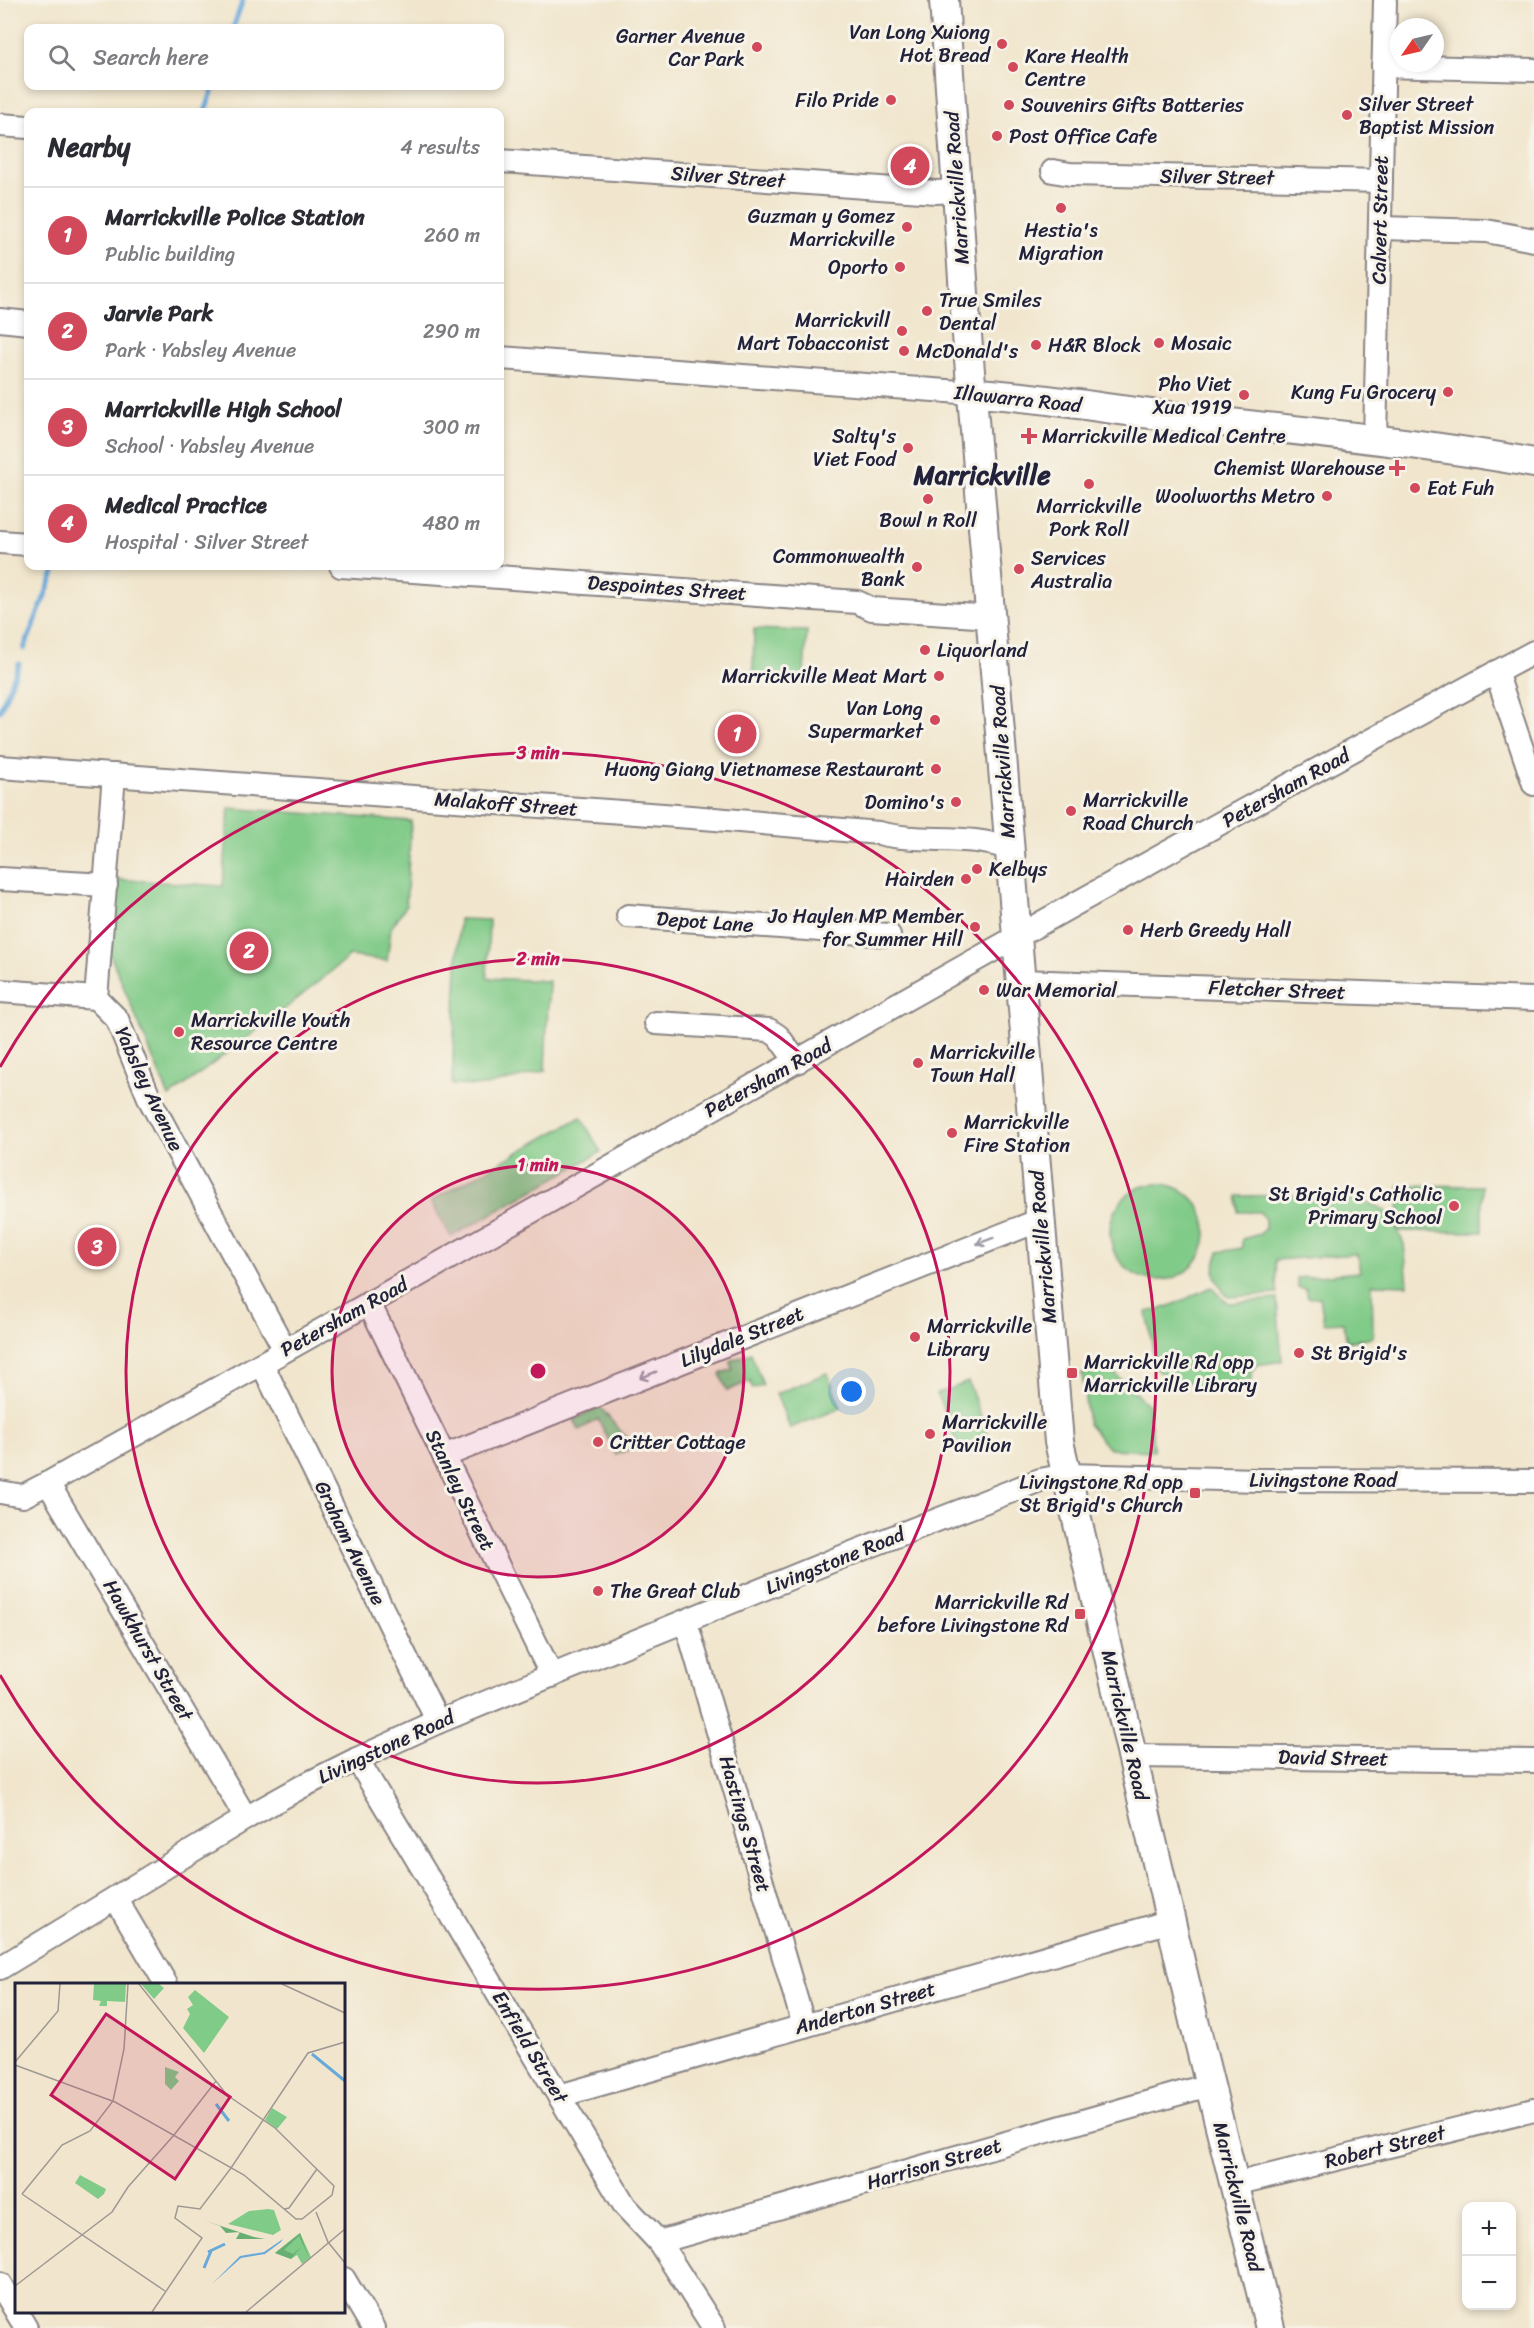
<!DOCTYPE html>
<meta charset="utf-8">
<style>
:root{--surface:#fff;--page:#f2f2f3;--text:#2b2b33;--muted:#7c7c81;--line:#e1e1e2;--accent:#d1495b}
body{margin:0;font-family:Sriracha,sans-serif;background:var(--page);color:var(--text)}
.controls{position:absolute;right:18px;bottom:18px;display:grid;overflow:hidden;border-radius:12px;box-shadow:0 3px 9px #0003}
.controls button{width:54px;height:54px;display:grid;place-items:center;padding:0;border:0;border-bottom:2px solid var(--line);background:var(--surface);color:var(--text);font:30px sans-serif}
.compass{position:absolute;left:1390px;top:18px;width:54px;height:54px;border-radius:50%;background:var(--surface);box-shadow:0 3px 9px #0003;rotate:236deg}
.you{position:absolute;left:852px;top:1392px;width:21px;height:21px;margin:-15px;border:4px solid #fff;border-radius:50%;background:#1a73e8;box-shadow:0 0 0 9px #1a73e833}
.badge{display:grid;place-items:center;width:39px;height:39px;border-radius:50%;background:var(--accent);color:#fff;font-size:20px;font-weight:700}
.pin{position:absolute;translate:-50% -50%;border:3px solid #fff;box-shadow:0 2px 6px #0006}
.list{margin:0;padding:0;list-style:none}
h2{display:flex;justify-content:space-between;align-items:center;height:78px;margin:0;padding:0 24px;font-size:26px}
h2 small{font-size:20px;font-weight:400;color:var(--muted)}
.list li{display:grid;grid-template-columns:39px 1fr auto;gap:18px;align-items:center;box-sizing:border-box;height:96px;padding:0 24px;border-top:2px solid var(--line)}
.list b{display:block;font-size:22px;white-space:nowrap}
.list p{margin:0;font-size:20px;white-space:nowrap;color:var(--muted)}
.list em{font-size:20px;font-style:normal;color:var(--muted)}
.icon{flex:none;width:33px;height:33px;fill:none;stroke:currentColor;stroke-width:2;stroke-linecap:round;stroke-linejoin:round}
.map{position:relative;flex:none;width:1534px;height:2328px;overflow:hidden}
.search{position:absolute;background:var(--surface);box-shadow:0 3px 9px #0003;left:24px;top:24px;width:480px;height:66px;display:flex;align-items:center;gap:15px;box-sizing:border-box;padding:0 21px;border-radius:12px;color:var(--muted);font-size:22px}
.panel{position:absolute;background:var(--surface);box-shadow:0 3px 9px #0003;left:24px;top:108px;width:480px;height:462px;border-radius:12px}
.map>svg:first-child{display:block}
.green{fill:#81cb88;stroke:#527662;stroke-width:1.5}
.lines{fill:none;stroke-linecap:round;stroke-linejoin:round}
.stream{stroke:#67a9db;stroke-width:5}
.minor-casing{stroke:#8a8484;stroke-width:26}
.major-casing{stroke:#8a8484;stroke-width:32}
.minor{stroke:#fff;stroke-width:22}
.major{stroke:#fff;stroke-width:28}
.oneway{stroke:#9c9ca7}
.ring{fill:none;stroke:#c2185b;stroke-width:3}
.poi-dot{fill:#d1495b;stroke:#f7f3e8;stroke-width:2}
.labels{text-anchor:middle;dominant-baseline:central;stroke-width:6;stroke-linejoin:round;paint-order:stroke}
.poi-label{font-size:20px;fill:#22223b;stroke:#f7f3e8;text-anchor:start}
.street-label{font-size:20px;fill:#22223b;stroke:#f7f3e8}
.district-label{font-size:26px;font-weight:bold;fill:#22223b;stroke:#f7f3e8}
.inset-river{fill:none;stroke:#67a9db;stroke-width:3}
.inset-road{fill:none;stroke:#9e9893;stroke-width:1.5}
.view{fill:#c2185b;fill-opacity:0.15;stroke:#c2185b;stroke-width:3}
.inset-edge{fill:none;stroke:#22223b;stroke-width:3}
.centre{fill:#c2185b;stroke:#f7f3e8;stroke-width:3}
.ring-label{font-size:18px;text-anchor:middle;font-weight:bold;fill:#c2185b;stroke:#f7f3e8;stroke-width:6;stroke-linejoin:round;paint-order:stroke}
</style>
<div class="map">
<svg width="1534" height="2328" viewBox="0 0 1534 2328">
<rect width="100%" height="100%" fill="#f7f3e8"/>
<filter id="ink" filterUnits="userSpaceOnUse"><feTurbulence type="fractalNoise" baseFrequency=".0167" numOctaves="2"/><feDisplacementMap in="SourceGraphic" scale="12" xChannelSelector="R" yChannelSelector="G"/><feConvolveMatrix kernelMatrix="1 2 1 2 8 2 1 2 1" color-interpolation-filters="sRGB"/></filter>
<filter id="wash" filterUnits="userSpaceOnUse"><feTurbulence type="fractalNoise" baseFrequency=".008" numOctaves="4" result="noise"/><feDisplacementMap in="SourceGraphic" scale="24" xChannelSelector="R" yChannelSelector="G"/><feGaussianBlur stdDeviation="1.35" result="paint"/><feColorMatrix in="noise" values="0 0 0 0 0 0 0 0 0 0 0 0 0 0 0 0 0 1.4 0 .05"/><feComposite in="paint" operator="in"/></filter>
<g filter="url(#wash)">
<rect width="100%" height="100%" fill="#f1e6cd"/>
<g class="green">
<polygon points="754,629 807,631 803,685 783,683 783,676 753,674"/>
<polygon points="229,808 411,821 406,906 391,928 387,961 350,956 286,1008 169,1097 107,947 113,879 223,886"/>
<polygon points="459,919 489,920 487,978 549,981 545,1071 486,1086 452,1085"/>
<polygon points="581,1117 601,1152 451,1237 431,1201"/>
<circle cx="1158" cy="1232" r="48"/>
<path d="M1399,1185L1482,1186V1232L1398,1231L1404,1244L1408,1285L1372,1284L1373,1337L1347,1342L1343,1322L1324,1323L1320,1297L1308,1298L1306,1289L1298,1288L1297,1278L1360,1272L1357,1254L1275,1260L1277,1294L1230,1297C1225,1295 1223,1292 1220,1286C1211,1272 1214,1266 1219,1252L1242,1248V1239L1260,1234L1265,1228V1219L1260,1212H1238L1237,1196C1270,1196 1366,1190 1389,1214C1393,1218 1395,1226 1398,1231Z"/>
<polygon points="1212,1287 1225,1301 1230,1303 1277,1299 1282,1361 1256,1365 1256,1368 1251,1370 1251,1381 1193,1386 1193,1382 1174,1383 1156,1369 1147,1312 1168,1307"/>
<polygon points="751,1353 763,1385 753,1389 750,1381 727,1391 720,1374 733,1369 730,1361"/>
<polygon points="1112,1371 1148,1405 1154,1451 1109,1449 1088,1424 1082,1373"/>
<polygon points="827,1373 841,1408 790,1428 776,1394"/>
<polygon points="968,1382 988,1435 963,1453 960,1452 937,1394"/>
<polygon points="600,1407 634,1447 616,1455 598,1419 579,1430 574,1419"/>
</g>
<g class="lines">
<g class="stream">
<polyline points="233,28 243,0"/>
<polyline points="205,112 214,86"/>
<polyline points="24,649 54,573"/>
<polyline points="0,711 19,664"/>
</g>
</g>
</g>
<g filter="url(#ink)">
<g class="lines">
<defs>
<g id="minor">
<polyline points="1383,66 1534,70"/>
<polyline points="0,125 28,127"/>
<polyline points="500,161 936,192 957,191"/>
<polyline points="1053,171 1070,174 1381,181"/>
<polyline points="1381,228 1486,231 1534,240"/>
<polyline points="0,320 28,323"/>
<polyline points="500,358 974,393"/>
<polyline points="1375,440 1385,0"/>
<polyline points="0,542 28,544"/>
<polyline points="341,566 857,602 872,609 991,617"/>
<polyline points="1496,672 1534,784"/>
<path d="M0,767L691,817L879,833C921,844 969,833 1010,849"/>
<polyline points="0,879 106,885"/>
<polyline points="628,916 889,935"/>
<polyline points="1020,981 1534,999"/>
<polyline points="0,991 96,998"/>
<polyline points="96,998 117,1019 150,1100 285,1350"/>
<polyline points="96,998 114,775"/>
<polyline points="656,1023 769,1030 778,1036 797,1062"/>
<polyline points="369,1303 552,1676"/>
<polyline points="262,1364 438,1722"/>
<polyline points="444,1456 1040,1220"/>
<polyline points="48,1483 246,1818"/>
<path d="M0,1492L23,1496L48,1483C545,1208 1034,920 1534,652"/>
<polyline points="686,1622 804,2026"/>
<polyline points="1132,1756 1534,1761"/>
<polyline points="357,1759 625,2206 659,2242 714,2328"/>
<polyline points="116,1899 166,1984"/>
<polyline points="0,1968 246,1818 301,1787 357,1759 438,1722 834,1560 1040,1480 1067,1475 1259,1480 1534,1481"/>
<polyline points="559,2096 1171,1921"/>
<polyline points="1235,2184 1534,2110"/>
<polyline points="659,2242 1209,2085"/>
<polyline points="344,2279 373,2328"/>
<polyline points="0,2284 26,2328"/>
</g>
<g id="major">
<polyline points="944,0 966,323 1059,1442 1194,2021 1270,2328"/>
<path d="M974,393C1039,396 1103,409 1168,416C1290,430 1413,441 1534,463"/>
</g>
</defs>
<use href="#minor" class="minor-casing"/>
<use href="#major" class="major-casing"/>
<use href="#minor" class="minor"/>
<use href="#major" class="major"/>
</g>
<defs><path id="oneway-shaft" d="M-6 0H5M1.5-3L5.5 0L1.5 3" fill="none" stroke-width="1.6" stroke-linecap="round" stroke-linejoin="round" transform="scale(1.5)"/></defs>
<g class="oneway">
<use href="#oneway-shaft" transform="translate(985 1241) rotate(160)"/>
<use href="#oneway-shaft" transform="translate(648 1375) rotate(158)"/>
</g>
</g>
<circle cx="538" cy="1371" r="206" fill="#c2185b" fill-opacity=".12"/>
<g class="ring">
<circle cx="538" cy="1371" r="206"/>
<circle cx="538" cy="1371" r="412"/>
<path d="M0 1067A618 618 0 1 1 0 1675"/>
</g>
<g class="poi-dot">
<circle cx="1002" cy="44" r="6"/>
<circle cx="757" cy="47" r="6"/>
<circle cx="1013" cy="67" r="6"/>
<circle cx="891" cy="100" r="6"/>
<circle cx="1009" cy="105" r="6"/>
<circle cx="1347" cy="115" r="6"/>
<circle cx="997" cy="136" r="6"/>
<circle cx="1061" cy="208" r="6"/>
<circle cx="907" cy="227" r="6"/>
<circle cx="900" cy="267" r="6"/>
<circle cx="927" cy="311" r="6"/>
<circle cx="902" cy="331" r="6"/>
<circle cx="1159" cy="343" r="6"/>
<circle cx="1036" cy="345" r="6"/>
<circle cx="904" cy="351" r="6"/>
<circle cx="1448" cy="392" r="6"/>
<circle cx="1244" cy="395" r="6"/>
<path d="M1026 427h6v6h6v6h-6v6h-6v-6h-6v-6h6z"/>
<circle cx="908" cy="448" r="6"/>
<path d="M1394 459h6v6h6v6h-6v6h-6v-6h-6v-6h6z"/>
<circle cx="1089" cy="484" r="6"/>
<circle cx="1415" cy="488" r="6"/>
<circle cx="1327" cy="496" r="6"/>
<circle cx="928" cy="499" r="6"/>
<circle cx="917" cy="567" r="6"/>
<circle cx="1019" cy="569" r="6"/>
<circle cx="925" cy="650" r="6"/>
<circle cx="939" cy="676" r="6"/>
<circle cx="935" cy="720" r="6"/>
<circle cx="936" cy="769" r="6"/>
<circle cx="956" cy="802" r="6"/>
<circle cx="1071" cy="811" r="6"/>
<circle cx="977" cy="869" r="6"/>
<circle cx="966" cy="879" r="6"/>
<circle cx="975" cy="927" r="6"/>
<circle cx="1128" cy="930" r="6"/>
<circle cx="984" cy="990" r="6"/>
<circle cx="179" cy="1032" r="6"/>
<circle cx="918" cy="1063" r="6"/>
<circle cx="952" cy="1133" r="6"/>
<circle cx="1454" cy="1206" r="6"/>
<circle cx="915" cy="1337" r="6"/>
<circle cx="1299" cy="1353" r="6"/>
<rect x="1066" y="1367" width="12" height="12" rx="3"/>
<circle cx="930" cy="1434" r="6"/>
<circle cx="598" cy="1442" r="6"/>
<rect x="1189" y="1487" width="12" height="12" rx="3"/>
<circle cx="598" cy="1591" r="6"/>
<rect x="1074" y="1608" width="12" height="12" rx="3"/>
</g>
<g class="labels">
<g class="poi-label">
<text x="990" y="32" text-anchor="end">Van Long Xuiong<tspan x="990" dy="23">Hot Bread</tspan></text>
<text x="745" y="36" text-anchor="end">Garner Avenue<tspan x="745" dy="23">Car Park</tspan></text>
<text x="1025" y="56">Kare Health<tspan x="1025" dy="23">Centre</tspan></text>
<text x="879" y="100" text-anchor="end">Filo Pride</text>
<text x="1359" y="104">Silver Street<tspan x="1359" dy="23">Baptist Mission</tspan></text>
<text x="1021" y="105">Souvenirs Gifts Batteries</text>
<text x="1009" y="136">Post Office Cafe</text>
<text x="895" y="216" text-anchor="end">Guzman y Gomez<tspan x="895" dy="23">Marrickville</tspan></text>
<text x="1061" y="230" text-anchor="middle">Hestia's<tspan x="1061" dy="23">Migration</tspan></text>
<text x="888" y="267" text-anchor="end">Oporto</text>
<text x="939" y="300">True Smiles<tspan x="939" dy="23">Dental</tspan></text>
<text x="890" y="320" text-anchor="end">Marrickvill<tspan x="890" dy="23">Mart Tobacconist</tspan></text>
<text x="1171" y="343">Mosaic</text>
<text x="1048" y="345">H&amp;R Block</text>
<text x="916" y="351">McDonald's</text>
<text x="1232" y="384" text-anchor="end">Pho Viet<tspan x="1232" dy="23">Xua 1919</tspan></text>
<text x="1436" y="392" text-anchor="end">Kung Fu Grocery</text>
<text x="896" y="436" text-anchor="end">Salty's<tspan x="896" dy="23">Viet Food</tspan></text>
<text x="1042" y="436">Marrickville Medical Centre</text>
<text x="1385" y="468" text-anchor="end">Chemist Warehouse</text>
<text x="1427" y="488">Eat Fuh</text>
<text x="1315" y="496" text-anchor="end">Woolworths Metro</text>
<text x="1089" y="506" text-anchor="middle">Marrickville<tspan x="1089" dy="23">Pork Roll</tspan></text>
<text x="928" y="520" text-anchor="middle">Bowl n Roll</text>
<text x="905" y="556" text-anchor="end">Commonwealth<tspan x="905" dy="23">Bank</tspan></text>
<text x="1031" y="558">Services<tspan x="1031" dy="23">Australia</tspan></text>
<text x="937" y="650">Liquorland</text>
<text x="927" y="676" text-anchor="end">Marrickville Meat Mart</text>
<text x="923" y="708" text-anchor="end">Van Long<tspan x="923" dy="23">Supermarket</tspan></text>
<text x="924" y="769" text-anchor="end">Huong Giang Vietnamese Restaurant</text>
<text x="1083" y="800">Marrickville<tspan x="1083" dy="23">Road Church</tspan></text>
<text x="944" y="802" text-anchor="end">Domino's</text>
<text x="989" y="869">Kelbys</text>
<text x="954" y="879" text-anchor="end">Hairden</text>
<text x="963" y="916" text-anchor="end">Jo Haylen MP Member<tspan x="963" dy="23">for Summer Hill</tspan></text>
<text x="1140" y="930">Herb Greedy Hall</text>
<text x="996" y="990">War Memorial</text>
<text x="191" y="1020">Marrickville Youth<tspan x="191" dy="23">Resource Centre</tspan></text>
<text x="930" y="1052">Marrickville<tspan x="930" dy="23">Town Hall</tspan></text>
<text x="964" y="1122">Marrickville<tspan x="964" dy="23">Fire Station</tspan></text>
<text x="1442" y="1194" text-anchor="end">St Brigid's Catholic<tspan x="1442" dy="23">Primary School</tspan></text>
<text x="927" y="1326">Marrickville<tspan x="927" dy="23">Library</tspan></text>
<text x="1311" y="1353">St Brigid's</text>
<text x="1084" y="1362">Marrickville Rd opp<tspan x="1084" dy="23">Marrickville Library</tspan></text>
<text x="942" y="1422">Marrickville<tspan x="942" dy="23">Pavilion</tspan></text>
<text x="610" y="1442">Critter Cottage</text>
<text x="1183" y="1482" text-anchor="end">Livingstone Rd opp<tspan x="1183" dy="23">St Brigid's Church</tspan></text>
<text x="610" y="1591">The Great Club</text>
<text x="1068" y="1602" text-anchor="end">Marrickville Rd<tspan x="1068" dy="23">before Livingstone Rd</tspan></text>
</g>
<g class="street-label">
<text transform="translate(728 177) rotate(4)">Silver Street</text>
<text transform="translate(1217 177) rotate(1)">Silver Street</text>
<text transform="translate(957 188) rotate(-94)">Marrickville Road</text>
<text transform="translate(1380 220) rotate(-89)">Calvert Street</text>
<text transform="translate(1018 399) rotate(6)">Illawarra Road</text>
<text transform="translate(667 588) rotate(4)">Despointes Street</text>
<text transform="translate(1003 762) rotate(-94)">Marrickville Road</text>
<text transform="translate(1286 788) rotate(-29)">Petersham Road</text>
<text transform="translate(506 804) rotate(4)">Malakoff Street</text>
<text transform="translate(705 922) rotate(4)">Depot Lane</text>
<text transform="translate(1277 990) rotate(2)">Fletcher Street</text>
<text transform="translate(768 1078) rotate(-29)">Petersham Road</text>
<text transform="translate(149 1089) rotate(65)">Yabsley Avenue</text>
<text transform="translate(1043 1247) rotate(-95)">Marrickville Road</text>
<text transform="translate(344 1317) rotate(-29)">Petersham Road</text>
<text transform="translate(742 1337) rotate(-22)">Lilydale Street</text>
<text x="1323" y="1480">Livingstone Road</text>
<text transform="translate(460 1490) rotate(64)">Stanley Street</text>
<text transform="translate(350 1543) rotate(64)">Graham Avenue</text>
<text transform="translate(835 1561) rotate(-22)">Livingstone Road</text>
<text transform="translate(148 1650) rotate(60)">Hawkhurst Street</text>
<text transform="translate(1125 1725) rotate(77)">Marrickville Road</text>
<text transform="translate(386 1747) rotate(-25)">Livingstone Road</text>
<text transform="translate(1333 1758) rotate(1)">David Street</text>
<text transform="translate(745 1824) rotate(74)">Hastings Street</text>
<text transform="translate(865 2008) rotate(-16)">Anderton Street</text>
<text transform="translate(530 2047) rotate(59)">Enfield Street</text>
<text transform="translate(1385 2147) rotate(-14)">Robert Street</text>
<text transform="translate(934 2164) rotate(-16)">Harrison Street</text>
<text transform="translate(1238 2197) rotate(76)">Marrickville Road</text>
</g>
<g class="district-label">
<text x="982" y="475">Marrickville</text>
</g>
</g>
<g transform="translate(15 1983)">
<rect width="330" height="330" fill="#f1e6cd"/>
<path d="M79,1H111L110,19L92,18V23H84L86,18L78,17ZM126,1H144L149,5L139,16ZM180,7L214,34L189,70L168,45L175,31L172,26L178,22L173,14ZM150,84L164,89L160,94L164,98L156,107L150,101ZM257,125L272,134L262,146L250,137ZM65,192L91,206L89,211L83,216L60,200ZM253,226L259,227L266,247L258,252L213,241L234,228ZM285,250L296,274L287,281L282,272L276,276L260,270Z" fill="#81cb88"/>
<path d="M188,237L239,254L250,256H221L225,249L211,250L205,243ZM285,250L294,275L284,253L269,267L278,271L286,264L276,276L260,270Z" fill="#68af74"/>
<path d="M268,256L266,259L250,271L226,275L197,301L225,273L249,269Z" fill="#67a9db"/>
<path class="inset-river" d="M297,71L330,98M201,121L214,138M193,269L210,261M189,285L196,268"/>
<path class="inset-road" d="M267,1L330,30M0,79L43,28L45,1M0,82L100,119L229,192L281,236H287L317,212L319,203L260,145L212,112L124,1M159,152L201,98M216,185L293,70L330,59M7,211L47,162L75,148L98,118L109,66L113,1M7,211L150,308M269,226L274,225L302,186M301,229L313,259L330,280M0,303L97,229L113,204L159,152M137,329L187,255L160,235L163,223L185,226L216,185M231,329L330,246"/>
<path class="view" d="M91,31L215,114L160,196L36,112Z"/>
<rect width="330" height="330" class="inset-edge"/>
</g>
<circle cx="538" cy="1371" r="9" class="centre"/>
<g class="ring-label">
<text x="538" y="759">3 min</text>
<text x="538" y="965">2 min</text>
<text x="538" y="1171">1 min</text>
</g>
</svg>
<div class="controls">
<button>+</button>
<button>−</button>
</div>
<svg class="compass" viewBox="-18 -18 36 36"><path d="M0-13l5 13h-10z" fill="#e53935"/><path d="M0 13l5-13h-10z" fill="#7c7c81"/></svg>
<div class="you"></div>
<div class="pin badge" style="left:737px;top:734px">1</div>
<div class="pin badge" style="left:249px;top:951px">2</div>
<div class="pin badge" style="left:97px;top:1247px">3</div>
<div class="pin badge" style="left:910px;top:166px">4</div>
<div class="search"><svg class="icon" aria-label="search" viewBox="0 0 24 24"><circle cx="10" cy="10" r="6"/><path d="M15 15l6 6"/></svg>Search here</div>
<section class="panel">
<h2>Nearby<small>4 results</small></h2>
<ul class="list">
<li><span class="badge">1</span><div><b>Marrickville Police Station</b><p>Public building</p></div><em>260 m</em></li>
<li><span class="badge">2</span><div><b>Jarvie Park</b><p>Park · Yabsley Avenue</p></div><em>290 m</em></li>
<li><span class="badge">3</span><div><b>Marrickville High School</b><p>School · Yabsley Avenue</p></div><em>300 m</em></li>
<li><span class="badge">4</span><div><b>Medical Practice</b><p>Hospital · Silver Street</p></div><em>480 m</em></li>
</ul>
</section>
</div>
